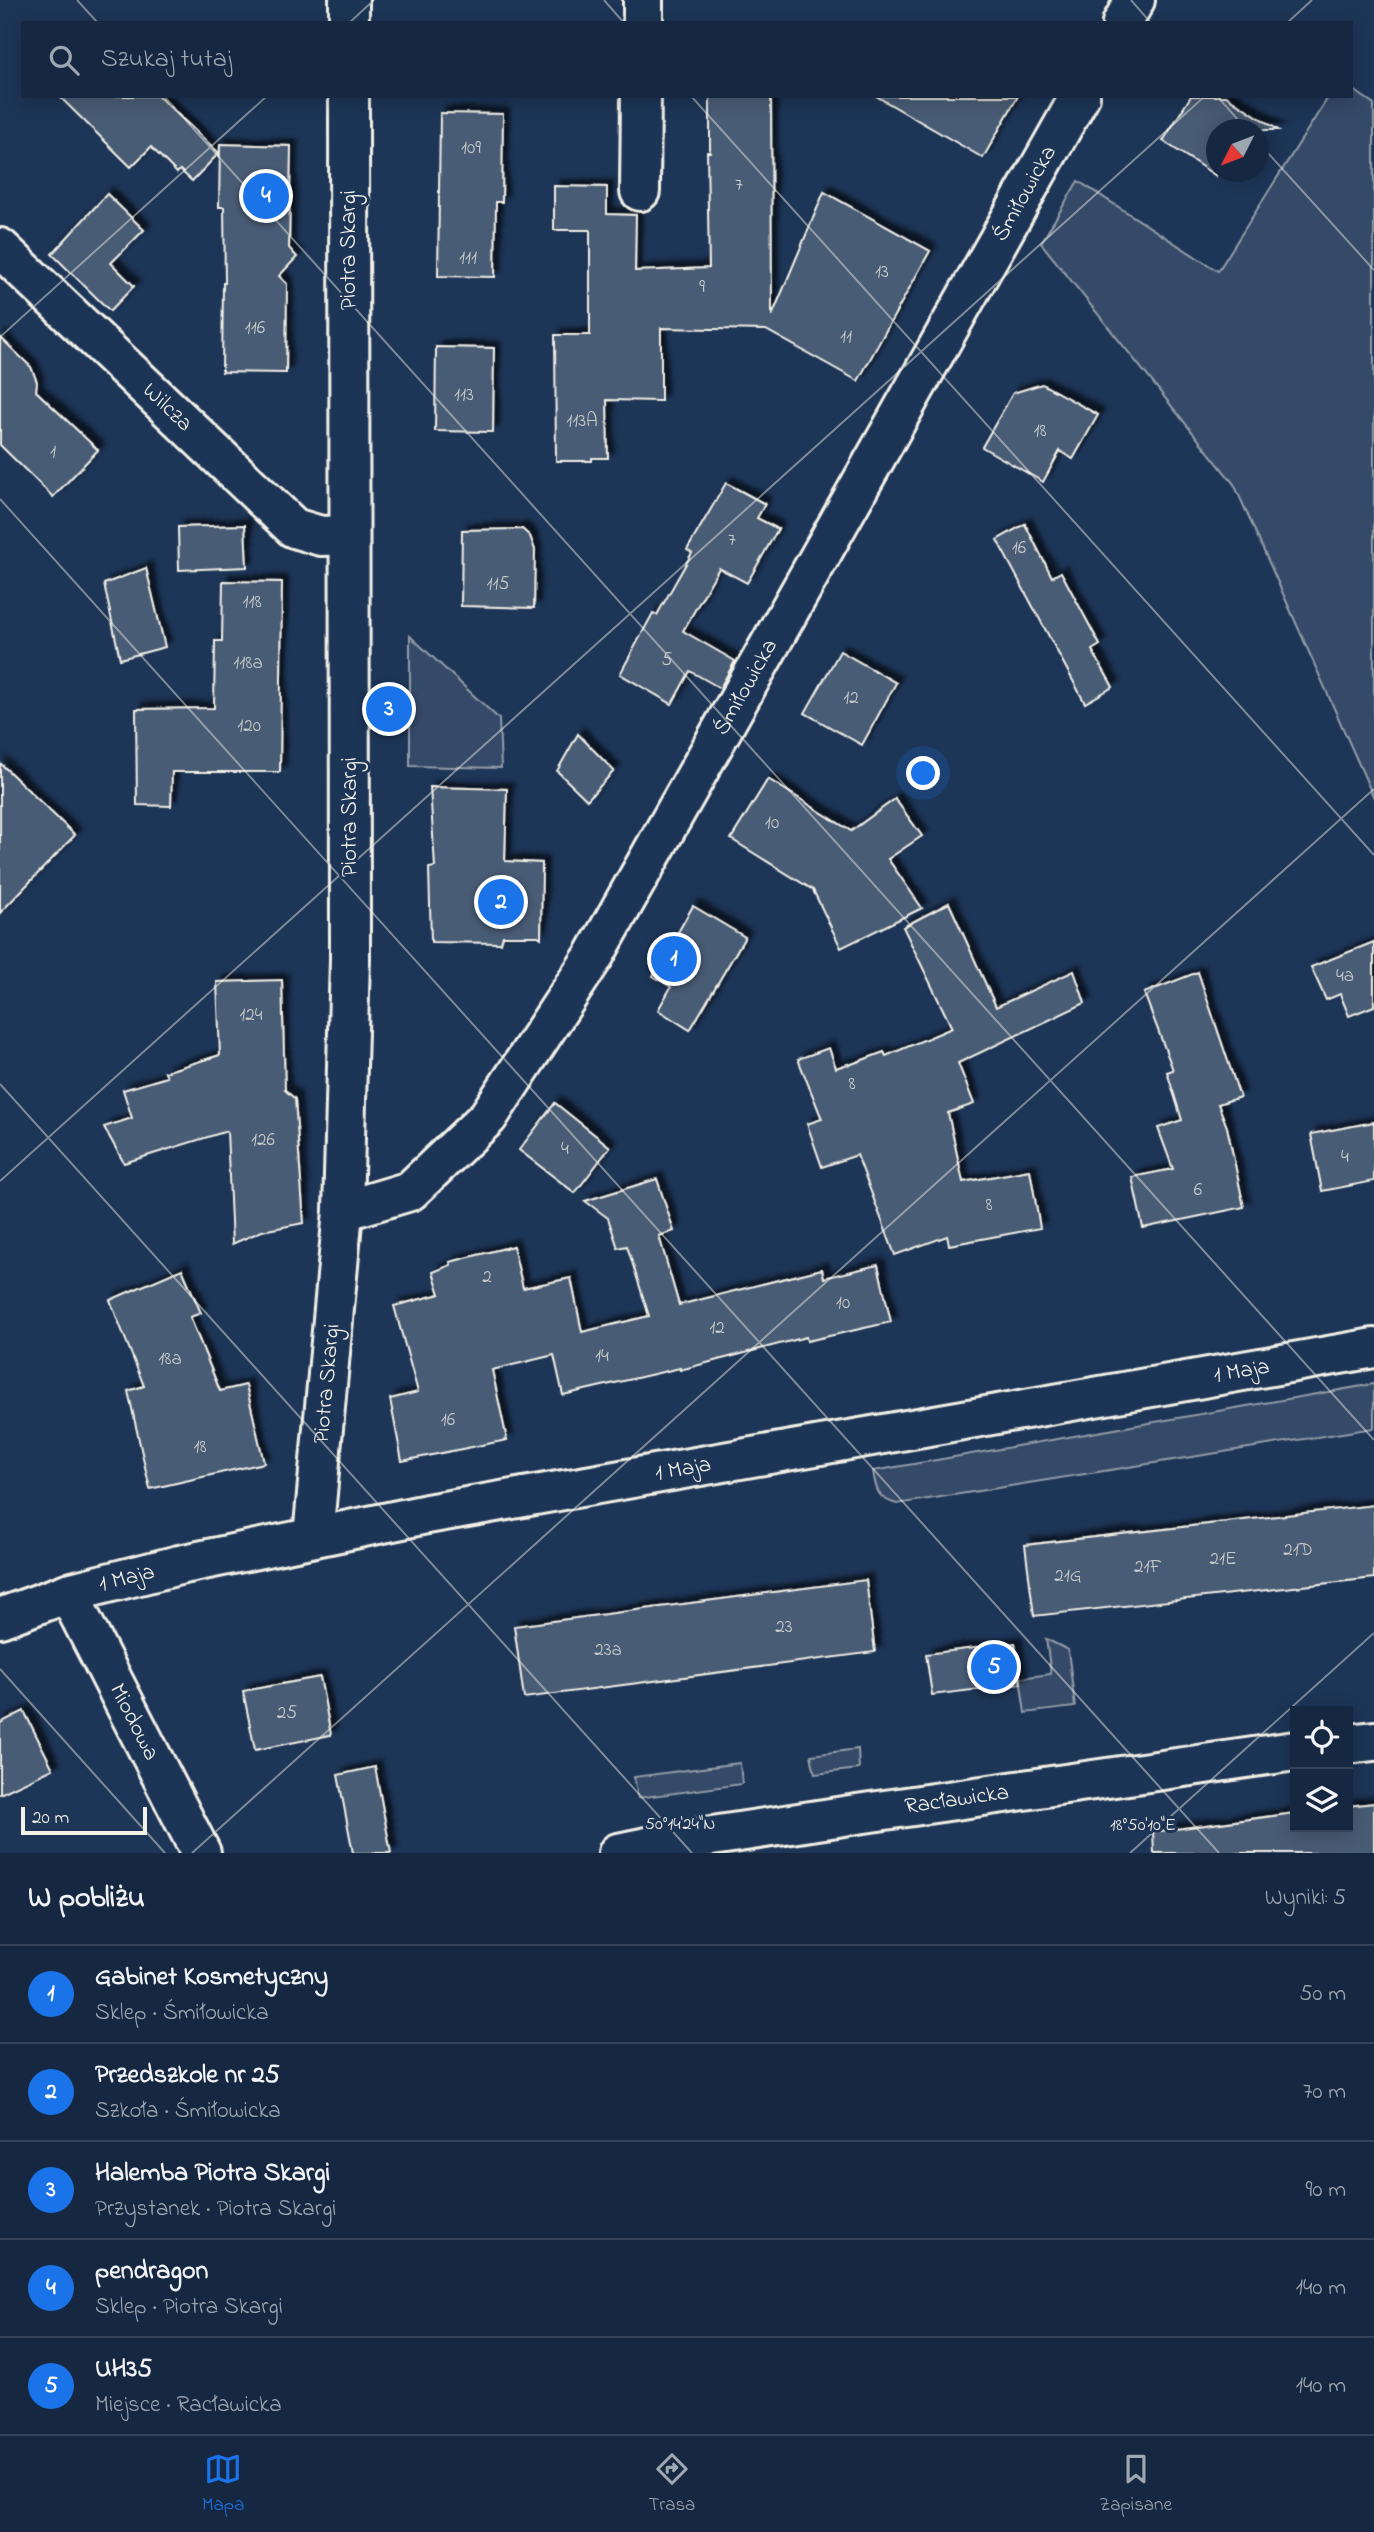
<!DOCTYPE html>
<html lang="pl">
<meta charset="utf-8">
<style>
:root{--surface:#162841;--page:#1f3048;--text:#f1f3f6;--muted:#9ea6b1;--line:#35445a;--accent:#1a73e8}
body{margin:0;font-family:"Indie Flower",sans-serif;background:var(--page);color:var(--text)}
.controls{position:absolute;right:21px;bottom:21px;display:grid;overflow:hidden;border-radius:0px;box-shadow:0 4px 18px #0003}
.controls button{width:63px;height:63px;display:grid;place-items:center;padding:0;border:0;border-bottom:2px solid var(--line);background:var(--surface);color:var(--text);font:35px sans-serif}
.compass{position:absolute;left:1206px;top:119px;width:63px;height:63px;border-radius:50%;background:var(--surface);box-shadow:0 4px 18px #0003;rotate:228deg}
.scale{position:absolute;left:21px;bottom:18px;width:126px;box-sizing:border-box;padding-left:7px;border:4px solid #f4f1e8;border-top:0;font-size:19px;line-height:24px;white-space:nowrap;color:#f4f1e8;-webkit-text-stroke:5px #1d3557;paint-order:stroke}
.you{position:absolute;left:924px;top:774px;width:24px;height:24px;margin:-18px;border:5px solid #fff;border-radius:50%;background:#1a73e8;box-shadow:0 0 0 10px #1a73e833}
.badge{display:grid;place-items:center;width:46px;height:46px;border-radius:50%;background:var(--accent);color:#fff;font-size:23px;font-weight:700}
.pin{position:absolute;translate:-50% -50%;border:4px solid #fff;box-shadow:0 2px 7px #0006}
.list{margin:0;padding:0;list-style:none}
h2{display:flex;justify-content:space-between;align-items:center;height:91px;margin:0;padding:0 28px;font-size:30px}
h2 small{font-size:23px;font-weight:400;color:var(--muted)}
.list li{display:grid;grid-template-columns:46px 1fr auto;gap:21px;align-items:center;box-sizing:border-box;height:98px;padding:0 28px;border-top:2px solid var(--line)}
.list b{display:block;font-size:26px;white-space:nowrap}
.list p{margin:0;font-size:23px;white-space:nowrap;color:var(--muted)}
.list em{font-size:23px;font-style:normal;color:var(--muted)}
.icon{flex:none;width:38px;height:38px;fill:none;stroke:currentColor;stroke-width:2;stroke-linecap:round;stroke-linejoin:round}
.map{position:relative;flex:none;width:1374px;height:1853px;overflow:hidden}
.search{position:absolute;background:var(--surface);box-shadow:0 4px 18px #0003;left:21px;right:21px;top:21px;height:77px;display:flex;align-items:center;gap:18px;box-sizing:border-box;padding:0 24px;border-radius:0px;color:var(--muted);font-size:26px}
.sheet{height:581px;background:var(--surface)}
nav{display:flex;justify-content:space-around;align-items:center;box-sizing:border-box;height:98px;border-top:2px solid var(--line);background:var(--surface);font-size:19px;color:var(--muted)}
nav a{display:grid;justify-items:center;gap:4px}
nav .on{color:var(--accent)}
.map>svg:first-child{display:block}
.green{fill:#354a67;stroke:#949ea8;stroke-width:2}
.building{fill:#485b74;stroke:#f4f1e8;stroke-width:2;filter:url(#shadow)}
.lines{fill:none;stroke-linecap:round;stroke-linejoin:round}
.minor-casing{stroke:#f4f1e8;stroke-width:44}
.tertiary-casing{stroke:#f4f1e8;stroke-width:44}
.secondary-casing{stroke:#f4f1e8;stroke-width:44}
.minor{stroke:#1d3557;stroke-width:38}
.tertiary{stroke:#1d3557;stroke-width:38}
.secondary{stroke:#1d3557;stroke-width:38}
.ticks{fill:none;stroke:#f4f1e8;stroke-width:2;stroke-opacity:0.45}
.labels{text-anchor:middle;dominant-baseline:central;stroke-width:6;stroke-linejoin:round;paint-order:stroke}
.number-label{font-size:19px;fill:#c9cccb}
.street-label{font-size:23px;fill:#f4f1e8;stroke:#1d3557}
.ticks-label{font-size:18px;text-anchor:middle;fill:#f4f1e8;stroke:#1d3557;stroke-width:6;stroke-linejoin:round;paint-order:stroke}
</style>
<div class="map">
<svg width="1374" height="1853" viewBox="0 0 1374 1853">
<defs>
<filter id="shadow"><feDropShadow dx="6" dy="-6" stdDeviation="2" flood-color="#0009"/></filter>
</defs>
<rect width="100%" height="100%" fill="#1d3557"/>
<filter id="ink" filterUnits="userSpaceOnUse"><feTurbulence type="fractalNoise" baseFrequency=".0143" numOctaves="2"/><feDisplacementMap in="SourceGraphic" scale="14" xChannelSelector="R" yChannelSelector="G"/><feConvolveMatrix kernelMatrix="1 2 1 2 8 2 1 2 1" color-interpolation-filters="sRGB"/></filter>
<g filter="url(#ink)">
<g class="green">
<polygon points="1351,88 1374,104 1374,798 1234,484 1041,243 1078,181 1218,271 1329,96 1351,96"/>
<polygon points="410,636 499,719 501,768 410,766"/>
<path d="M1374,1384V1428L897,1504C877,1499 876,1490 873,1471Z"/>
<polygon points="1046,1639 1068,1650 1075,1707 1025,1713 1020,1678 1051,1674"/>
<polygon points="858,1749 859,1769 815,1774 811,1755"/>
<polygon points="740,1763 742,1784 638,1798 634,1777"/>
</g>
<g class="building">
<polygon points="59,96 158,96 219,153 192,181 180,170 177,173 151,147 131,167"/>
<polygon points="710,96 771,96 772,316 824,192 930,251 858,381 766,330 661,328 661,401 607,400 608,458 592,458 592,461 556,461 555,335 590,335 590,230 554,230 554,186 607,187 607,214 636,215 635,271 709,268 707,152 710,152"/>
<polygon points="876,96 1018,96 983,158"/>
<polygon points="1191,96 1226,96 1278,130 1216,130 1216,176 1163,141"/>
<polygon points="440,113 503,114 502,202 496,202 495,277 438,276"/>
<polygon points="220,144 291,146 289,248 297,257 279,276 287,284 286,373 222,372 223,283 225,283 224,207 219,207"/>
<polygon points="107,194 144,230 111,263 134,286 110,311 52,254"/>
<polygon points="0,337 31,367 37,382 36,391 98,450 53,497 0,445"/>
<polygon points="436,347 494,348 493,432 435,431"/>
<polygon points="1042,384 1098,415 1073,459 1060,451 1043,482 982,447 1013,393"/>
<polygon points="726,483 765,504 757,518 778,529 747,583 719,568 683,631 735,661 720,688 690,671 672,704 620,674 653,613 657,615 692,553 687,550"/>
<polygon points="1025,524 1052,577 1061,572 1100,645 1092,650 1113,687 1085,703 997,540"/>
<polygon points="245,525 247,567 179,570 178,527"/>
<polygon points="522,529 530,536 535,550 534,608 461,606 462,530"/>
<polygon points="146,568 165,647 120,659 104,584"/>
<polygon points="223,581 282,582 280,772 172,772 171,806 137,805 136,709 214,708 215,641 222,641"/>
<polygon points="840,651 896,683 862,745 805,713"/>
<polygon points="578,734 614,771 587,800 557,771"/>
<polygon points="0,763 75,835 0,913"/>
<polygon points="768,779 851,831 895,799 922,836 888,859 922,908 841,948 813,890 731,839"/>
<polygon points="430,787 507,789 505,861 542,863 541,938 538,936 503,936 501,943 431,942 429,868 435,867"/>
<polygon points="949,903 996,1007 1074,971 1085,1003 958,1063 974,1104 948,1113 963,1182 1030,1170 1040,1228 949,1245 947,1236 895,1255 857,1155 822,1167 807,1124 822,1119 798,1059 829,1048 836,1068 848,1064 849,1065 884,1052 886,1056 952,1028 903,927"/>
<polygon points="693,906 745,937 690,1030 658,1010 671,987 653,976"/>
<polygon points="1374,942 1374,1006 1349,1016 1340,994 1326,1000 1311,967"/>
<polygon points="1198,972 1240,1097 1218,1104 1227,1127 1244,1207 1143,1228 1132,1177 1173,1169 1158,1128 1182,1120 1167,1072 1173,1070 1144,993"/>
<polygon points="282,980 285,1090 295,1099 304,1223 262,1231 232,1244 227,1131 124,1163 104,1127 132,1118 123,1090 167,1077 165,1072 220,1055 217,982"/>
<polygon points="555,1103 610,1147 575,1193 519,1150"/>
<polygon points="1374,1122 1374,1181 1322,1191 1311,1134"/>
<polygon points="657,1179 674,1231 659,1236 679,1305 822,1269 824,1278 878,1265 891,1322 807,1341 806,1337 680,1370 680,1368 563,1395 554,1355 492,1370 507,1440 402,1461 390,1399 418,1392 394,1306 440,1294 433,1272 451,1265 450,1262 513,1246 523,1288 571,1278 582,1332 649,1316 627,1246 618,1248 608,1218 585,1201"/>
<polygon points="182,1269 201,1313 190,1317 220,1391 246,1385 264,1463 150,1489 128,1391 144,1386 110,1300"/>
<polygon points="1374,1505 1374,1578 1034,1616 1025,1545"/>
<polygon points="866,1580 875,1652 524,1698 514,1626"/>
<polygon points="1015,1643 1021,1684 932,1695 926,1654"/>
<polygon points="320,1677 331,1735 255,1750 243,1691"/>
<polygon points="24,1711 53,1769 0,1794 0,1723"/>
<polygon points="375,1767 391,1853 353,1853 338,1775"/>
<polygon points="1374,1803 1374,1853 1154,1853 1153,1832 1295,1813 1295,1827 1348,1827 1348,1806"/>
</g>
<g class="lines">
<defs>
<g id="minor">
<polyline points="643,23 643,0"/>
<polyline points="1122,23 1135,0"/>
<polyline points="640,191 641,96"/>
<path id="s1" d="M0,248L294,528L321,536L349,535"/>
<path id="s2" d="M343,1211L410,1191L488,1117L594,956L1080,96"/>
<path id="s3" d="M68,1593L201,1853"/>
<polyline points="1348,1744 1374,1741"/>
<path id="s4" d="M618,1853L666,1843L857,1814L1295,1751"/>
</g>
<g id="tertiary">
<polyline points="349,23 349,0"/>
<path id="s5" d="M313,1537L343,1211L350,958L349,96"/>
</g>
<g id="secondary">
<path id="s6" d="M0,1618L68,1593L179,1565L427,1514L1374,1348"/>
</g>
</defs>
<use href="#minor" class="minor-casing"/>
<use href="#tertiary" class="tertiary-casing"/>
<use href="#secondary" class="secondary-casing"/>
<use href="#minor" class="minor"/>
<use href="#tertiary" class="tertiary"/>
<use href="#secondary" class="secondary"/>
</g>
</g>
<path class="ticks" d="M77,0L98,23M604,0L624,23M1131,0L1151,23M349,23L374,0M1287,23L1312,0M164,96L1374,1440M691,96L1374,855M1217,96L1247,130M1258,142L1374,270M0,337L267,96M0,499L1219,1853M0,1084L692,1853M0,1181L1205,96M0,1669L165,1853M192,1853L1374,789M1130,1853L1374,1633"/>
<g class="labels">
<g class="number-label">
<text x="471" y="148">109</text>
<text x="739" y="185">7</text>
<text x="468" y="258">111</text>
<text x="882" y="272">13</text>
<text x="702" y="287">9</text>
<text x="255" y="328">116</text>
<text x="846" y="337">11</text>
<text x="464" y="395">113</text>
<text x="582" y="421">113A</text>
<text x="1040" y="431">18</text>
<text x="53" y="452">1</text>
<text x="732" y="540">7</text>
<text x="1019" y="548">16</text>
<text x="498" y="584">115</text>
<text x="252" y="602">118</text>
<text x="667" y="660">5</text>
<text x="248" y="663">118a</text>
<text x="851" y="698">12</text>
<text x="249" y="726">120</text>
<text x="772" y="823">10</text>
<text x="1345" y="976">4a</text>
<text x="251" y="1015">124</text>
<text x="852" y="1084">8</text>
<text x="263" y="1140">126</text>
<text x="565" y="1149">4</text>
<text x="1345" y="1157">4</text>
<text x="1198" y="1190">6</text>
<text x="989" y="1205">8</text>
<text x="487" y="1277">2</text>
<text x="843" y="1303">10</text>
<text x="717" y="1328">12</text>
<text x="602" y="1356">14</text>
<text x="170" y="1359">18a</text>
<text x="448" y="1420">16</text>
<text x="200" y="1447">18</text>
<text x="1298" y="1550">21D</text>
<text x="1223" y="1559">21E</text>
<text x="1148" y="1567">21F</text>
<text x="1068" y="1576">21G</text>
<text x="784" y="1627">23</text>
<text x="608" y="1650">23a</text>
<text x="287" y="1713">25</text>
</g>
<g class="street-label">
<text stroke="none"><textPath href="#s2" startOffset="1246">Śmiłowicka</textPath></text>
<text transform="translate(349 250) rotate(-90)">Piotra Skargi</text>
<text stroke="none"><textPath href="#s1" startOffset="231">Wilcza</textPath></text>
<text stroke="none"><textPath href="#s2" startOffset="679">Śmiłowicka</textPath></text>
<text transform="translate(350 817) rotate(-90)">Piotra Skargi</text>
<text stroke="none"><textPath href="#s6" startOffset="1267">1 Maja</textPath></text>
<text stroke="none"><textPath href="#s5" startOffset="154">Piotra Skargi</textPath></text>
<text stroke="none"><textPath href="#s6" startOffset="700">1 Maja</textPath></text>
<text stroke="none"><textPath href="#s6" startOffset="133">1 Maja</textPath></text>
<text stroke="none"><textPath href="#s3" startOffset="145">Miodowa</textPath></text>
<text stroke="none"><textPath href="#s4" startOffset="343">Racławicka</textPath></text>
</g>
</g>
<g class="ticks-label">
<text x="680" y="1829">50°14'24"N</text>
<text x="1143" y="1830">18°50'10"E</text>
</g>
</svg>
<div class="controls">
<button><svg class="icon" aria-label="locate" viewBox="0 0 24 24"><circle cx="12" cy="12" r="6"/><path d="M12 2v4M12 18v4M2 12h4M18 12h4"/></svg></button>
<button><svg class="icon" aria-label="layers" viewBox="0 0 24 24"><path d="M12 4l9 5-9 5-9-5zM3 14l9 5 9-5"/></svg></button>
</div>
<svg class="compass" viewBox="-18 -18 36 36"><path d="M0-13l5 13h-10z" fill="#e53935"/><path d="M0 13l5-13h-10z" fill="#9ea6b1"/></svg>
<div class="scale">20 m</div>
<div class="you"></div>
<div class="pin badge" style="left:674px;top:959px">1</div>
<div class="pin badge" style="left:501px;top:902px">2</div>
<div class="pin badge" style="left:389px;top:709px">3</div>
<div class="pin badge" style="left:266px;top:196px">4</div>
<div class="pin badge" style="left:994px;top:1667px">5</div>
<div class="search"><svg class="icon" aria-label="search" viewBox="0 0 24 24"><circle cx="10" cy="10" r="6"/><path d="M15 15l6 6"/></svg>Szukaj tutaj</div>
</div>
<section class="sheet">
<h2>W pobliżu<small>Wyniki: 5</small></h2>
<ul class="list">
<li><span class="badge">1</span><div><b>Gabinet Kosmetyczny</b><p>Sklep · Śmiłowicka</p></div><em>50 m</em></li>
<li><span class="badge">2</span><div><b>Przedszkole nr 25</b><p>Szkoła · Śmiłowicka</p></div><em>70 m</em></li>
<li><span class="badge">3</span><div><b>Halemba Piotra Skargi</b><p>Przystanek · Piotra Skargi</p></div><em>90 m</em></li>
<li><span class="badge">4</span><div><b>pendragon</b><p>Sklep · Piotra Skargi</p></div><em>140 m</em></li>
<li><span class="badge">5</span><div><b>UH35</b><p>Miejsce · Racławicka</p></div><em>140 m</em></li>
</ul>
</section>
<nav>
<a class="on"><svg class="icon" aria-label="map" viewBox="0 0 24 24"><path d="M3 6l6-2 6 2 6-2v14l-6 2-6-2-6 2zM9 4v14M15 6v14"/></svg>Mapa</a>
<a><svg class="icon" aria-label="directions" viewBox="0 0 24 24"><path d="M12 3l9 9-9 9-9-9zM9 14v-3h6M13 9l2 2-2 2"/></svg>Trasa</a>
<a><svg class="icon" aria-label="saved" viewBox="0 0 24 24"><path d="M7 4h10v16l-5-4-5 4z"/></svg>Zapisane</a>
</nav>
